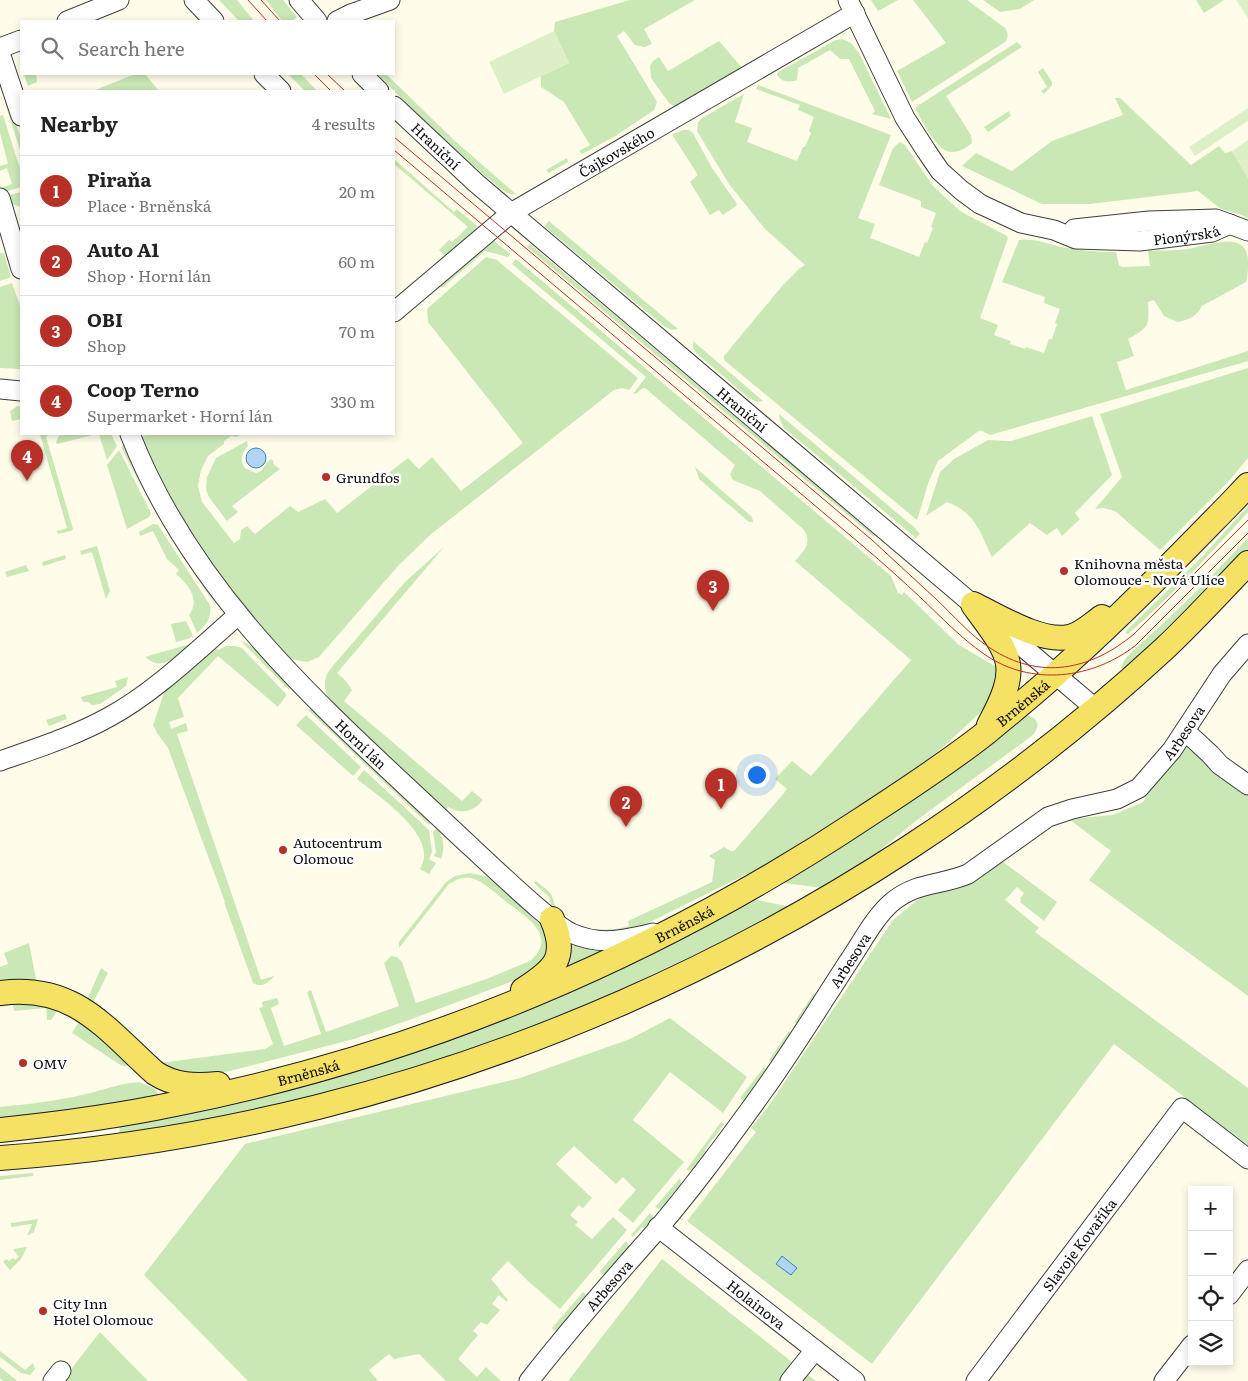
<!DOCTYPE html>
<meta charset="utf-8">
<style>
:root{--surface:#fff;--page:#f2f2f2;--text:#222;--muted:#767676;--line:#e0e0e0;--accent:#b73028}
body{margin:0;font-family:Literata,serif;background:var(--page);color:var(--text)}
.controls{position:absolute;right:15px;bottom:15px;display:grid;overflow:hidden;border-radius:0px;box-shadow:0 2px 8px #0003}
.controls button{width:45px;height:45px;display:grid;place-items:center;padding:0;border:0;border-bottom:1px solid var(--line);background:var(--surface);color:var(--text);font:25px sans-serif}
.you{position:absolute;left:756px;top:774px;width:18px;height:18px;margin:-12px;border:4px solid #fff;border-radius:50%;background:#1a73e8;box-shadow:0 0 0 8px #1a73e833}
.badge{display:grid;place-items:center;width:32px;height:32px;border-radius:50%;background:var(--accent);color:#fff;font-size:16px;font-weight:700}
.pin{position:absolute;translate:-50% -41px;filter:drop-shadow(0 1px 2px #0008)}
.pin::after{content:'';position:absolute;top:26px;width:18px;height:15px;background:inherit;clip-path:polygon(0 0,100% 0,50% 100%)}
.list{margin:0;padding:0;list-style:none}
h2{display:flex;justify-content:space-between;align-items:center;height:65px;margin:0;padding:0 20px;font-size:21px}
h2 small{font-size:16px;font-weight:400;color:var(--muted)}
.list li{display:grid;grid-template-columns:32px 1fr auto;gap:15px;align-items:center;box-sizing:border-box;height:70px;padding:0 20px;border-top:1px solid var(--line)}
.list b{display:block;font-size:19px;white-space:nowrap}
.list p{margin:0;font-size:16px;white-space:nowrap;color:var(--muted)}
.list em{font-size:16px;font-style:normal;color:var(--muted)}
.icon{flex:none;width:28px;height:28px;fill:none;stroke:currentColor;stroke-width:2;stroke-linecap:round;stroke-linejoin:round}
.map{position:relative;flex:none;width:1248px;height:1381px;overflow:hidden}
.search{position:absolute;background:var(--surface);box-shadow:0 2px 8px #0003;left:20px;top:20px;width:375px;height:55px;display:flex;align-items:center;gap:12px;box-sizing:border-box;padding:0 18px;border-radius:0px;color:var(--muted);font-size:19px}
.panel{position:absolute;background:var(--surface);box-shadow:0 2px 8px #0003;left:20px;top:90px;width:375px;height:345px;border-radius:0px}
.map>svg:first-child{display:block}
.green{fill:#cae7b6}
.pitch{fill:#ddefc7}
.water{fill:#b1d4f4;stroke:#3a81c9}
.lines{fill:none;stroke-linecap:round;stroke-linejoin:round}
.minor-casing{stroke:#3e3e3e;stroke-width:21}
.major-casing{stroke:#1c1c1c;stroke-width:26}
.minor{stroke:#fff;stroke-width:19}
.major{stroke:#f5e164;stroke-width:24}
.tram{stroke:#b73028;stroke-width:1}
.poi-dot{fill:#b73028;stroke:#fff;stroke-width:2}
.labels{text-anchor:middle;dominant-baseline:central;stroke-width:5;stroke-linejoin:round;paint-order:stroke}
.street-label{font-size:14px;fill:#0b0b0b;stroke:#fff}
.poi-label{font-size:14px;fill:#0b0b0b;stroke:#fff;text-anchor:start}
</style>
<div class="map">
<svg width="1248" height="1381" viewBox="0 0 1248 1381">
<rect width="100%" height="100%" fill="#fffdea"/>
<g class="green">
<polygon points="219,0 237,0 254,21 239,21"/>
<polygon points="266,0 283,0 297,17 292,21 282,21"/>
<polygon points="630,0 695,0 644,29 652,44 645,47 635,45 624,31 617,36 657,102 654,110 651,112 617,135 582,154 579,151 590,145 564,102 541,87 541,76 569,63 554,31 555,22"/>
<polygon points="871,0 898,0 878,11"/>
<path d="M913,0H967L1005,28C1008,33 1009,37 1005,42L912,102L897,71L946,43Z"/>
<polygon points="983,0 1034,0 1020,9 1000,12"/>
<polygon points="1196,0 1224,0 1204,13"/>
<path d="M842,39L851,43L859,53L891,119L872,114L875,111L849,59H840L830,50L798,68L797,80C788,83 782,82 777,75L778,72L836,40Z"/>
<polygon points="719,41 743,69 682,105 674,106 669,103 651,78 650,66 653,61 659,57 668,71"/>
<path d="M1017,42L1022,47L946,96L971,135L972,143C967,147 961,151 954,152C938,155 923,122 916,110V107Z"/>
<polygon points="1043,68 1052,82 1052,85 1044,94 1041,91 1047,87 1038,72"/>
<polygon points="24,74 36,74 37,82 28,86"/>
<polygon points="135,74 145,74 159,91 93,91"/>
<polygon points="288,74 301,74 317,91 305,91"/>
<polygon points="378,74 386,74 454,140 517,195 507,193 497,186 430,128"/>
<path d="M758,85L891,135L858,218L875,224L870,238L919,257L925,242L927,243L933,228L931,227L936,213L921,207V201L879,185L893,148L900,142L905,145L933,186L960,211L1007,236L1008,238L980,318L998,325L994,335L1011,341L1010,344L1025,349L1026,347L1044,353L1049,339H1052L1057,324L1055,323L1060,309L1044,303L1045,297L1002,282L1019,240C1034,238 1047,244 1061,247C1079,250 1097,252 1116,252L1119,265L1122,267L1150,266L1148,251C1161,250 1175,251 1188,249C1208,246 1248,228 1248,262C1248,269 1248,275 1246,282L1202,306C1196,317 1190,319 1178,322L1164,316L1154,300L1148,302C1149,326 1150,327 1128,339L1134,356L1117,362L1126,390L1248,351V361L990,435L980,430L938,461L929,481L917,520L724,360V356L783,285L799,269L805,265L765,229L729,184L697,131L698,122L702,118L744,94L735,122L752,128L747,142L797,161L803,147H805L811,133L809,131L814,117L798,110L800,105L756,89Z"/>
<polygon points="1115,98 1120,98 1191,165 1219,146 1225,153 1232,151 1248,178 1248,218 1239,214 1221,209 1198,191 1090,204 1042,204 962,166 976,153 1012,171 1052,141 1123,115"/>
<polygon points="9,101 21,139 21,153 5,103"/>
<polygon points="1009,111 1011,116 988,132 984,127"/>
<polygon points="3,115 21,172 21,187 5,192 3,187 12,184 7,168 0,171 0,166 8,164 0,133 0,116"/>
<polygon points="683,130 689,130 693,133 712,168 737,204 736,206 723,215 719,210 710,215 690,182 698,175 673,136 673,134"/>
<polygon points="567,158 568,162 549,173 546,170"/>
<polygon points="394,159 454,212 457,209 477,226 473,233 446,257 439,250 449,240 452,242 468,227 394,164"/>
<polygon points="21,192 21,207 12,204 6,196"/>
<polygon points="549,221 678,329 672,330 665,327 544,226"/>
<polygon points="493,240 510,254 508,257 485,251 442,288 439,285"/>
<polygon points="530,244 876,535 874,537 527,247"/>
<polygon points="0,253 4,253 11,277 0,281"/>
<polygon points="486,257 497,260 638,378 629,390 622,388 614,390 430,535 398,566 319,657 307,662 291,659 252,619 217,571 183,518 151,461 142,437 147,434 242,434 236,437 231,436 224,441 224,444 208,456 201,470 198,486 202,502 234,543 240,539 241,530 247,526 255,534 290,506 298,512 325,499 337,513 408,458 419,469 432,457 461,491 523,443 428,322 427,309"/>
<path d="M516,259L891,576L898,593L902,595L904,592L959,645L998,668L1000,682L984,709L941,749L879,797L777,859L644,925L637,928L603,934L570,924L552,908L549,897L534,883L536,881C541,885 547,889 551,894C554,899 553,904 557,909C574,931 605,933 629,926L628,921L712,882L715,860L709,856L724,847L731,851H734L784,793L787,789L775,779L792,761L811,776L911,660L795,561C804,551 813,542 803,529L760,491L733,480L730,474L735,465L645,388H643L637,393L633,394L646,377L512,264Z"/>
<polygon points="12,283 21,309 21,369 0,368 0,287"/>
<polygon points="693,341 763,401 757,402 749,398 696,353 693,348"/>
<polygon points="1248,368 1248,458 1228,482 1160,550 1115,511 1103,508 1095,509 1122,477 1100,414"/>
<polygon points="18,406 21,407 21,419 12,421 10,411"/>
<polygon points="779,414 915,528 920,534 916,538 784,428 780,420"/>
<path d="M1092,416L1112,475L1075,513L1080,519L1062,536L1057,528L1047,535L1030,523L992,557C980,532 976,513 947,502L926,516L940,472L954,459L988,440L1011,441Z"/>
<polygon points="40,434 49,434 46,437 73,529 71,531 58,534 57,531 67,528"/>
<polygon points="60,434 93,434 93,435 57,444 56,442"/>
<polygon points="99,434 111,434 117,446 107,460"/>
<path d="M247,441L248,446C242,453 239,460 245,468L256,473L261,471L270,459L273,460L274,465L280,469L232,506L238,512L227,521L209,497L206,490L207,477L216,458Z"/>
<path d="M124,444L135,467L209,590L215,604C180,554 148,502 121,447Z"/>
<polygon points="119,450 151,513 149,517 127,529 107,465"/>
<polygon points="695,467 752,517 753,522 749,522 699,479"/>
<path d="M1248,506V512C1210,554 1171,597 1128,634H1126V631L1202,557Z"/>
<path d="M153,524L158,525L210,605C212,618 206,625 197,633L189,615C201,600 188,584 176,574L179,570L167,559L153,531L140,536L139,532Z"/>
<path d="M1248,538V550L1224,578L1134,664L1123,669L1121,668C1123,657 1138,647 1146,639C1182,607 1215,572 1248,538Z"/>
<polygon points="97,546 110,591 106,599 92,552 81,555 80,551"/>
<path d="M444,547L337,673L346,681L352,690L344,701L462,801L472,791L483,800C474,811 462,815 448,807L445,811L329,700C323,688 323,677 332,667L405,582Z"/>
<polygon points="65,555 66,559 43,566 42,562"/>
<polygon points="26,565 29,571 7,577 5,572"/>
<polygon points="186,621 193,636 188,639 176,642 171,624"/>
<path d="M241,641C258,646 277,673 289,686V690Z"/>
<path d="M190,644C175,656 164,673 145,657Z"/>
<path d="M226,646H235L242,648L286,694V696L278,707L218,656L178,698L184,717L169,722L171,729L186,723L188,731L177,734L261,980L274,976C269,983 261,988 253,983L224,902H225L168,748L157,733L153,725L165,690L214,647L219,650Z"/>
<polygon points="128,677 126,686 100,704 92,705 88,702 83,702 81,697 117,687 115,681"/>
<polygon points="307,709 314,710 431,822 429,825"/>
<polygon points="65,714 67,719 49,726 46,720"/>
<polygon points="306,715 361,767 353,776 296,725"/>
<path d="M1028,715L1034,718C1040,724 1037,729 1033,735L917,820L878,852L823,888L784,883L903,807L932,787L1003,729L1024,716Z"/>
<polygon points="1184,746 1248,793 1248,996 1089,880 1111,851 1069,819 1113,815 1143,802 1159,777"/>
<path d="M364,770L429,830L432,852L429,859L436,863L429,874L420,869C441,837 378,796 357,779Z"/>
<path d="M437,828C444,837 445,849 441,859L434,856L436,852L433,832Z"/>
<path d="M1002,861L1057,902L1044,921L1020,902L1021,900L1020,899L1024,893L1017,887L1005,900L1039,928L1035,932L1248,1088V1145L1114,1044L872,1364L687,1221L756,1132L751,1128L768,1107L893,920L930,890C958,898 981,876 1002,861Z"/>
<path d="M470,873L488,877L544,928L547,933V959L521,978L409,1020L354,1039L206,1077L174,1075L86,1002L101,968L108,973L93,1003L120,1023L160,1061L167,1062L265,1049L273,1044L259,1008L263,1007L262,1002L277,998L279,1004L271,1008L284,1046L321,1034L307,992L311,990L326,1032L399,1006L384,963L391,956L397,957L402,962L416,1003L489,978L530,961C560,935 523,915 504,900C494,892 483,881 471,878C463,876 456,880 449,884L399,948V942L446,882L455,876Z"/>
<path d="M753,899L791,907C675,965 559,1022 435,1061C376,1080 316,1096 256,1109C211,1120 164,1126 119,1134L120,1125L218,1105Z"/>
<polygon points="568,940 600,949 600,953 568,967 566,965"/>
<polygon points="29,943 37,984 0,985 0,967 8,964 4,953"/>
<polygon points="814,993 818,997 800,1024 794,1023"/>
<polygon points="35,999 72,1012 131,1066 122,1066 72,1033 78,1023 58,1010 51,1020 47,1020 46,1008 14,1011 13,1005 0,1007 0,1002"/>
<polygon points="670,1018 747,1077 723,1113 670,1072 633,1120 684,1162 633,1223 618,1210 636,1190 623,1177 616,1184 574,1146 556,1164 592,1198 583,1208 579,1205 570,1215 578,1222 575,1225 592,1239 613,1217 627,1230 560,1309 528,1281 508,1261 491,1279 508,1300 507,1302 499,1295 498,1296 492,1304 500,1310 487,1325 481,1322 473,1331 478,1335 458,1359 477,1377 486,1367 501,1381 446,1381 419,1354 394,1359 389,1354 369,1370 378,1381 248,1381 144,1275 245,1144 520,1078 630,1039"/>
<polygon points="789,1031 793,1035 774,1063 769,1060"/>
<polygon points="764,1067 768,1071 747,1103 740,1098"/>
<path d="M139,1082L154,1088L159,1095L64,1112L0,1118V1107C29,1104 57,1101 86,1094C103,1090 121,1083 139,1082Z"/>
<polygon points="721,1122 724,1124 705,1150 708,1154 695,1171 686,1170"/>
<polygon points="32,1173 34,1174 33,1176 0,1180 0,1176"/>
<polygon points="680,1178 682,1187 679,1190 677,1189 670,1197 672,1199 663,1210 655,1207"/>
<polygon points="650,1213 655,1219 646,1230 642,1227 633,1237 631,1235"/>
<polygon points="38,1219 34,1232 27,1236 32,1224 11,1227 11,1223"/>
<polygon points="626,1241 631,1248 605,1276 600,1271"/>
<polygon points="27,1247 21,1259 10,1270 3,1262 6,1259 9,1261 13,1258 15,1260 19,1257 13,1249"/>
<polygon points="662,1259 816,1381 568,1381"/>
<polygon points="583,1292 588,1296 557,1332 552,1328"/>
<polygon points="100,1332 148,1381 62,1381"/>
<polygon points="0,1351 25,1370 33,1363 35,1369 30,1375 21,1373 0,1357"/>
<polygon points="0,1367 16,1380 17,1381 3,1381 0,1378"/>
</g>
<g class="pitch">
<polygon points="1236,0 1248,0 1248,18"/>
<polygon points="554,31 569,63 504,94 489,62"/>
<polygon points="1248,108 1248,121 1195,156 1189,147"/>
<polygon points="1248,140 1248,178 1232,151"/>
</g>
<g class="water">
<circle cx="256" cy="458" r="10"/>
<polygon points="782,1256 797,1268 791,1275 776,1264"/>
</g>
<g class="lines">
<defs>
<g id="minor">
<polyline points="194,0 214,21"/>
<polyline points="299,0 317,21"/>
<path id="s1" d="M848,0L905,118L927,152L940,171L961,190L980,204L1021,223L1054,230L1076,239L1140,241L1212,232L1230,224"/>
<polyline points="67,21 119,0"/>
<polyline points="337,21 351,14 390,0"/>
<polyline points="0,48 21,40"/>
<polyline points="0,53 21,116"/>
<polyline points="264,74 281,91"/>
<polyline points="362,74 379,91"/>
<path id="s2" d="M394,106L476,183L1096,709"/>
<polyline points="0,198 21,269"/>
<polyline points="1074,229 1149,221 1216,219 1248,231"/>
<path id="s3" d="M394,312L511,213L855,13"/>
<polyline points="0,389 21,391"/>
<path id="s4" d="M130,434C195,600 328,712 454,831C482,857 509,883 538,908C548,916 559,927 571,933C600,946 623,940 653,933"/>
<polyline points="1185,731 1210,754 1220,765 1248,785"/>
<path d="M0,761C37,748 75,736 109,717C154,693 200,648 238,615"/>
<path id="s5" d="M658,1227L855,1381"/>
<polyline points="1229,1295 1248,1270"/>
<polyline points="53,1381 61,1371"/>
<path id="s6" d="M529,1381C565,1335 602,1292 641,1248C685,1199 726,1143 764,1090C794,1048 821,1004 849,961C862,942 874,918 891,903C917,881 940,886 968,874L1048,817L1072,809L1117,799L1139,788L1172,750L1222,674L1248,644"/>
<polyline points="790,1381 815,1350"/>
<path id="s7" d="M976,1381L1182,1108L1248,1159"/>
<polyline points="1164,1381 1192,1345"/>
</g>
<g id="major">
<path d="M973,604C998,616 1041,643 1069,637C1081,635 1092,624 1102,617"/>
<path d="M974,606C1012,657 1021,666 989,725"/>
<path d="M523,990C554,970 569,958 552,919"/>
<path d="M0,993C74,983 105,1028 155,1073C175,1086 195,1086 218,1084"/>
<path id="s8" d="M0,1130C59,1124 118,1116 175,1104C422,1055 656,956 865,817C906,790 948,763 987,732C1014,710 1042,687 1068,663C1124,613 1177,558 1230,504L1248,485"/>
<path d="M0,1158C429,1128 848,941 1164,649C1193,622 1220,592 1248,563"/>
</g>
</defs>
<use href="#minor" class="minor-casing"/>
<use href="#major" class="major-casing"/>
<use href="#minor" class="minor"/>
<use href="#major" class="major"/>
<g class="tram">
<polyline points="248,0 267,21"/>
<polyline points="261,0 280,21"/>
<polyline points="314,74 331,91"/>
<polyline points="327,74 345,91"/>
<path d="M394,137L872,540C893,560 915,579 936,599C954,616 970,635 990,648C1040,681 1091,670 1134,634L1248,520"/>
<path d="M394,150L864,547C884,564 903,581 921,598C941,617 961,638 984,654C1031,687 1093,679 1136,645L1248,533"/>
</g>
</g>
<g class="poi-dot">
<circle cx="326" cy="477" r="5"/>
<circle cx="1064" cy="571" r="5"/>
<circle cx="283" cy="850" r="5"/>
<circle cx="23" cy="1063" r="5"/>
<circle cx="43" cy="1311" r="5"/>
</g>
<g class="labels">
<g class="street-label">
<text stroke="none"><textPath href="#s2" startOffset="58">Hraniční</textPath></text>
<text stroke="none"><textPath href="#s3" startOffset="275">Čajkovského</textPath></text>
<text stroke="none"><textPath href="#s1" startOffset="460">Pionýrská</textPath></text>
<text stroke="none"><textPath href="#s2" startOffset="462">Hraniční</textPath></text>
<text stroke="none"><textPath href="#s8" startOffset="1124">Brněnská</textPath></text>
<text stroke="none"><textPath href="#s6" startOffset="949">Arbesova</textPath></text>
<text stroke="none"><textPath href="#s4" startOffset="390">Horní lán</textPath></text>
<text stroke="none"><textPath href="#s8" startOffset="719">Brněnská</textPath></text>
<text stroke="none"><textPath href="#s6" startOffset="530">Arbesova</textPath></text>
<text stroke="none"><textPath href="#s8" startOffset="314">Brněnská</textPath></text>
<text stroke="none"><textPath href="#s7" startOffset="171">Slavoje Kovaříka</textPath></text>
<text stroke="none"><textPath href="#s6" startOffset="125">Arbesova</textPath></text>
<text stroke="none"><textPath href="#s5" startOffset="125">Holainova</textPath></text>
</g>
<g class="poi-label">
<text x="336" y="477">Grundfos</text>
<text x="1074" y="563">Knihovna města<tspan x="1074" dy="16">Olomouce - Nová Ulice</tspan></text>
<text x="293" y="842">Autocentrum<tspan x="293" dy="16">Olomouc</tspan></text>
<text x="33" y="1063">OMV</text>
<text x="53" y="1303">City Inn<tspan x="53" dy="16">Hotel Olomouc</tspan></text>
</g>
</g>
</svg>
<div class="controls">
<button>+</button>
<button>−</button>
<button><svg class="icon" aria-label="locate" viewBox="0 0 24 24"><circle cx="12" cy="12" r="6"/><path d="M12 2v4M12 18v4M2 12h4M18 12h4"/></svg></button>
<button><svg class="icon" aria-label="layers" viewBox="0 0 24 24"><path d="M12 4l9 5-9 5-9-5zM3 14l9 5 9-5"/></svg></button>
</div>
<div class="you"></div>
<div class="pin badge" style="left:721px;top:809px">1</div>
<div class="pin badge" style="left:626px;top:827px">2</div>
<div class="pin badge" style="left:713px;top:611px">3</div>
<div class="pin badge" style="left:27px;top:481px">4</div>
<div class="search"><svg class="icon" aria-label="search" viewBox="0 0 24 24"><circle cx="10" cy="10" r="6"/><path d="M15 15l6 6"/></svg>Search here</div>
<section class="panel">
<h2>Nearby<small>4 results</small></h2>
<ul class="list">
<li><span class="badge">1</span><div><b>Piraňa</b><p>Place · Brněnská</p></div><em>20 m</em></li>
<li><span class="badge">2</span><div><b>Auto A1</b><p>Shop · Horní lán</p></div><em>60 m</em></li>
<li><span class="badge">3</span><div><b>OBI</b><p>Shop</p></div><em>70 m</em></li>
<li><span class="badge">4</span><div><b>Coop Terno</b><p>Supermarket · Horní lán</p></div><em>330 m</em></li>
</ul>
</section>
</div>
